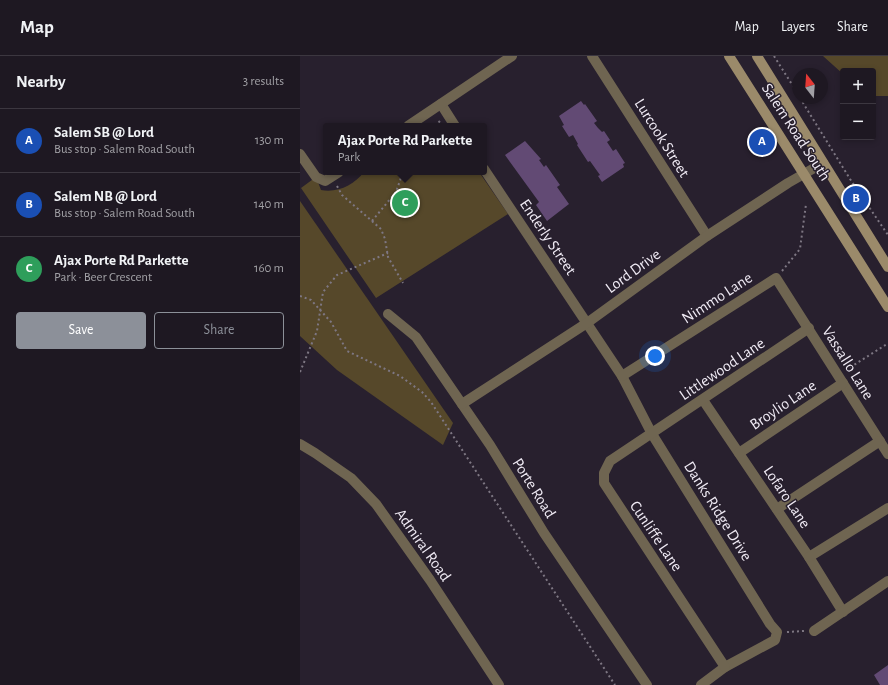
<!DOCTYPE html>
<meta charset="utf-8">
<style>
:root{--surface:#1e1822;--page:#26212a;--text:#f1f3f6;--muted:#a1a0a5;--line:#3c3740;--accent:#8c9099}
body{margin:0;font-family:"Alegreya Sans",sans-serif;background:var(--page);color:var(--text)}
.controls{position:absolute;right:12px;top:12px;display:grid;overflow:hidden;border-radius:4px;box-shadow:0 2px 6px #0003}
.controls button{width:36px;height:36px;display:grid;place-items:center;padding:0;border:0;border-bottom:1px solid var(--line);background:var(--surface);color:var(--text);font:20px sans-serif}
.compass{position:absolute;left:492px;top:12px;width:36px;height:36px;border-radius:50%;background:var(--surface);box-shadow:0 2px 6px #0003;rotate:343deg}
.you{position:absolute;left:355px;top:300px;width:14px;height:14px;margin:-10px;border:3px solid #fff;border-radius:50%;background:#1a73e8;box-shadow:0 0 0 6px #1a73e833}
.badge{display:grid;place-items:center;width:26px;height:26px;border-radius:50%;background:var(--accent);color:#fff;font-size:13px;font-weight:700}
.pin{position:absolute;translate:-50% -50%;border:2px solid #fff;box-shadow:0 1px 4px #0006}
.popup{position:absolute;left:23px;top:67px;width:164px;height:52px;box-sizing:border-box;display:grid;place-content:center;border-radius:4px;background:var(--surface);filter:drop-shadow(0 1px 3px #0005);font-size:13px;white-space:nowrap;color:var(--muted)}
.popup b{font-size:15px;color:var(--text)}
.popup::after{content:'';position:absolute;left:50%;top:100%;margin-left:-8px;border:8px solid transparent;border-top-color:var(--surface)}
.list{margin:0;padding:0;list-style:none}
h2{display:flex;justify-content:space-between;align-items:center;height:52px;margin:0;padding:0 16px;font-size:17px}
h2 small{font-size:13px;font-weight:400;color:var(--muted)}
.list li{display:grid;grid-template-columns:26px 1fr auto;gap:12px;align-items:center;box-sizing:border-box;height:64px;padding:0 16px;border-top:1px solid var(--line)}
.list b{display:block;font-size:15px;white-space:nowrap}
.list p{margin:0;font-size:13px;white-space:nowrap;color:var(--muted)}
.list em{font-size:13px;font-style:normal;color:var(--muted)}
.actions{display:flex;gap:8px;padding:12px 16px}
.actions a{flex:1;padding:9px 0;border:1px solid var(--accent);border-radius:4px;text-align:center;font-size:14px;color:var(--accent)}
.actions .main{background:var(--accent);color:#fff}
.map{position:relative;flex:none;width:588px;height:629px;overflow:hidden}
header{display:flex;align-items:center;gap:24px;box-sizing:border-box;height:56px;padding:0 20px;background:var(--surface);border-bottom:1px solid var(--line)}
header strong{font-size:19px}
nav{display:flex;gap:22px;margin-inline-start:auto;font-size:14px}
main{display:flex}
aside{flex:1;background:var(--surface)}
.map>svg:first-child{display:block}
.green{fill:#56482a}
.building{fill:#624a74}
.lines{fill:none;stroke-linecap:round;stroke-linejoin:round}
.path{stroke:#7e7783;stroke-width:2;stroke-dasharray:2 3;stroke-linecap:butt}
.street{stroke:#6f6551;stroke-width:10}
.secondary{stroke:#9b8a6a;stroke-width:10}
.labels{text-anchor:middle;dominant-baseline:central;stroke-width:3;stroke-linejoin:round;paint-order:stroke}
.street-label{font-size:16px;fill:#f0ebf5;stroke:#28202e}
</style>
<header>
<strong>Map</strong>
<nav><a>Map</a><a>Layers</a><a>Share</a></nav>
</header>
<main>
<aside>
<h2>Nearby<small>3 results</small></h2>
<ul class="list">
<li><span class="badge" style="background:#1a4fb4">A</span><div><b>Salem SB @ Lord</b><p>Bus stop · Salem Road South</p></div><em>130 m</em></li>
<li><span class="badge" style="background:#1a4fb4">B</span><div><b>Salem NB @ Lord</b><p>Bus stop · Salem Road South</p></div><em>140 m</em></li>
<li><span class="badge" style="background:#2e9e5b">C</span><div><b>Ajax Porte Rd Parkette</b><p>Park · Beer Crescent</p></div><em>160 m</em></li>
</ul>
<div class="actions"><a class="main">Save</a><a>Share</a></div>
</aside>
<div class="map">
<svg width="588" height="629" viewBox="0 0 588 629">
<rect width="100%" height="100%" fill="#28202e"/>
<g class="green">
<polygon points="523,0 588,0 588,40 573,40 573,15 543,15 543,18"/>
<path d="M64,116H179L208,158L76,242L1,132L16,121L21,134C38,137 54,129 64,116Z"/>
<polygon points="0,145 153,367 143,389 37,314 0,280"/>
</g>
<g class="building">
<polygon points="281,45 284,49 285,48 297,65 294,67 298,72 302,76 304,75 310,84 307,86 313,95 316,93 325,107 323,108 324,111 302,126 298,120 300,119 290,105 288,106 277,89 278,88 273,79 269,81 262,70 264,69 259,60"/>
<polygon points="225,85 241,103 239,104 244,111 246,109 260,129 257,131 269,148 247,165 236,149 239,146 205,99"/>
<polygon points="588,609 588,629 580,629 574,619"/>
</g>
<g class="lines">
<g class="path">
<polyline points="474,0 498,38"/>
<polyline points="500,42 550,123 588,179"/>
<polyline points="135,70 140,65"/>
<polyline points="37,130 42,139 81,173 85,183 88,201 103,227"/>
<polyline points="72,165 96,136 103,116"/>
<polyline points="482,215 500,193 506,148"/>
<polyline points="0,240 11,244 31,266 47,295 100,320 122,336 131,346 315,629"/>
<polyline points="546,314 587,288"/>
<polyline points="0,316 17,275 23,236 37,219 88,197"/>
<polyline points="487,576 504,575"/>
</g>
<g class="street">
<polyline points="292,0 407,180"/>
<polyline points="141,48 155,70"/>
<polyline points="108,70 212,0"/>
<polyline points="0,98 16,121 25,125 39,116"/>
<polyline points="184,113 322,320 352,378 470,568 477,576 475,584 425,611 401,629"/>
<polyline points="88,258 116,281 190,389 244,477 347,629"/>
<polyline points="322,320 476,222 588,398"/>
<polyline points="403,344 509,501 543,556"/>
<polyline points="162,348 287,267 407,180 488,127 523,107"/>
<polyline points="0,388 15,397 51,422 76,448 130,524 199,629"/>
<polyline points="439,397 543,327"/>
<polyline points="477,453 580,385"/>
<polyline points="509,501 588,452"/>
<polyline points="514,575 588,525"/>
<polyline points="425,611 304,427 304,417 310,405 509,272"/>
</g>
<g class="secondary">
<polyline points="429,0 588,251"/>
<polyline points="457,0 588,211"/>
</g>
</g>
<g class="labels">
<g class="street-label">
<text transform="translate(496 76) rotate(57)">Salem Road South</text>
<text transform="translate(362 82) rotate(58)">Lurcook Street</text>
<text transform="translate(248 181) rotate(56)">Enderly Street</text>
<text transform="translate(333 215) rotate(-36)">Lord Drive</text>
<text transform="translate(417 242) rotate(-33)">Nimmo Lane</text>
<text transform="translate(548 307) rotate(58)">Vassallo Lane</text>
<text transform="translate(422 313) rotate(-34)">Littlewood Lane</text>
<text transform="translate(483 349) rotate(-34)">Broylio Lane</text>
<text transform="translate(234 432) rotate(58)">Porte Road</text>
<text transform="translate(487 441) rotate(56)">Lofaro Lane</text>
<text transform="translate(418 455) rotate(58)">Danks Ridge Drive</text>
<text transform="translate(356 480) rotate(56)">Cunliffe Lane</text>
<text transform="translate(123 489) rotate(55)">Admiral Road</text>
</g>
</g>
</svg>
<div class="controls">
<button>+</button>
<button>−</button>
</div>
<svg class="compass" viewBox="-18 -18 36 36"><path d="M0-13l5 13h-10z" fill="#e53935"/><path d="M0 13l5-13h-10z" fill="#a1a0a5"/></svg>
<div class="you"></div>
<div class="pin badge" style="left:462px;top:86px;background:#1a4fb4">A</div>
<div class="pin badge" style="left:556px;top:143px;background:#1a4fb4">B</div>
<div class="pin badge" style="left:105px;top:147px;background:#2e9e5b">C</div>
<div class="popup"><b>Ajax Porte Rd Parkette</b>Park</div>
</div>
</main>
